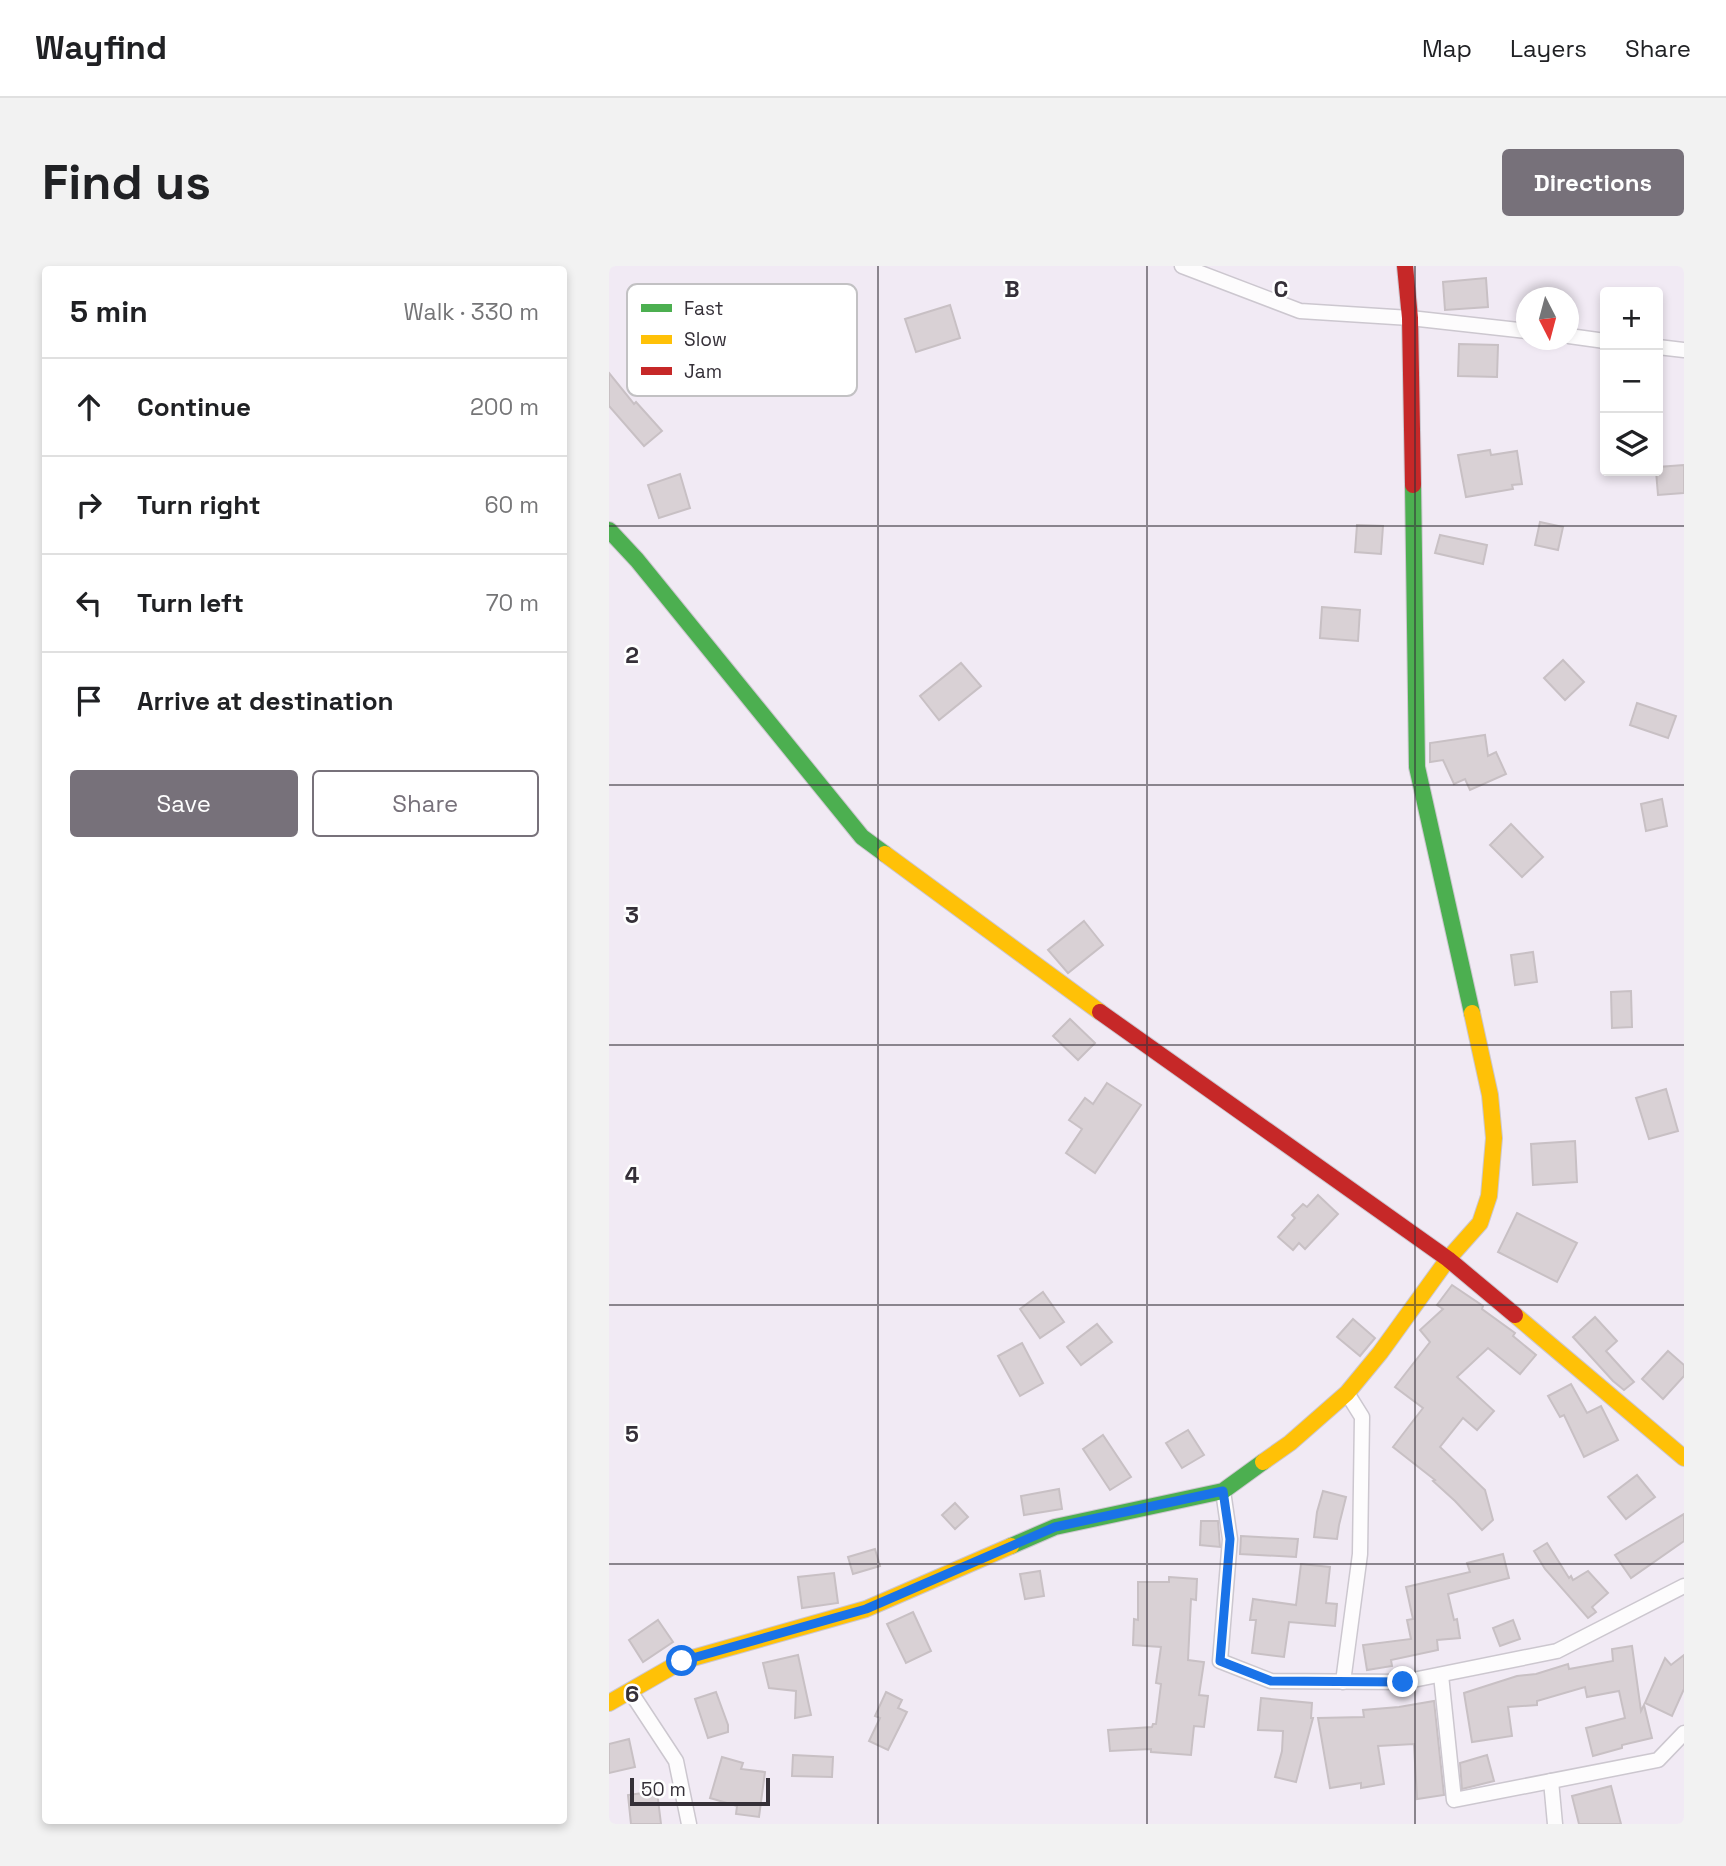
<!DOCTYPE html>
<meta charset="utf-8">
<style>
:root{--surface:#fff;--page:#f2f2f2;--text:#202124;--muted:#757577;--line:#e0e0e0;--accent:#77717a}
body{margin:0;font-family:"Space Grotesk",sans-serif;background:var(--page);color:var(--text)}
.controls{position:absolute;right:21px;top:21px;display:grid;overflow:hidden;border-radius:7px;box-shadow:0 4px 10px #0003}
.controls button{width:63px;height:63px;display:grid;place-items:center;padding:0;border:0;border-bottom:2px solid var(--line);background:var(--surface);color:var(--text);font:35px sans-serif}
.compass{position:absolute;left:907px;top:21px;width:63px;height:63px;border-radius:50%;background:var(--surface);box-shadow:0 4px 10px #0003;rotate:174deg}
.scale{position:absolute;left:21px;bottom:18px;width:140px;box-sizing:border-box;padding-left:7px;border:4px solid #353038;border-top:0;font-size:19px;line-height:24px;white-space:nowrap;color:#353038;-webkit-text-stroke:5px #fff;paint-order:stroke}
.stop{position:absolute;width:21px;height:21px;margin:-16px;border:5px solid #1a73e8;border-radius:50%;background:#fff}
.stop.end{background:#1a73e8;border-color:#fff;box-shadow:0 2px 7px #0008}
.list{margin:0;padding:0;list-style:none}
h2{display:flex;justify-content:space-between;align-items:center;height:91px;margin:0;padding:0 28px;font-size:30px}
h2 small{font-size:23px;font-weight:400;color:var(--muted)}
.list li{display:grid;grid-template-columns:46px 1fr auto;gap:21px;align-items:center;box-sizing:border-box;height:98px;padding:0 28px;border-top:2px solid var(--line)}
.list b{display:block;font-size:26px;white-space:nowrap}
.list em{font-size:23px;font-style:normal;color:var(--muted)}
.actions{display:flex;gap:14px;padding:21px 28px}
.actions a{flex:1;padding:16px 0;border:2px solid var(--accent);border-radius:7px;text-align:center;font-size:24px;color:var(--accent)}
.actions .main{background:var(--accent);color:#fff}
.icon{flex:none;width:38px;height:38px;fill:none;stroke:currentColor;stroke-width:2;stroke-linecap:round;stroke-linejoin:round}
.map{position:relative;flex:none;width:1075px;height:1558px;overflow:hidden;border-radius:7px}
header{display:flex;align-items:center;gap:42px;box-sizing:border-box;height:98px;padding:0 35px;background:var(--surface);border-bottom:2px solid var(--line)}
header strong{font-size:33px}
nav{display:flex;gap:38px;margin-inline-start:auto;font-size:24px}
.intro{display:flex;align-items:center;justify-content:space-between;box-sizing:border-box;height:168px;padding:0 42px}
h1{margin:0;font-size:49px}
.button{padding:18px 32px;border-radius:7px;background:var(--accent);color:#fff;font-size:24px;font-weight:700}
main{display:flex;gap:42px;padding:0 42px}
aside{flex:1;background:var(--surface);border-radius:7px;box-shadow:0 4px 10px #0003}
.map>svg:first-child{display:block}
.building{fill:#d9d1d5;stroke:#c8c0c4;stroke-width:2}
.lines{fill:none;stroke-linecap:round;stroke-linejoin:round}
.street-casing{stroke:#ccc7cf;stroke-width:17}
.fast-casing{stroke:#ccc7cf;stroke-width:18}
.slow-casing{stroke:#ccc7cf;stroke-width:18}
.jam-casing{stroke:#ccc7cf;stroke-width:18}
.street{stroke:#fdfcfd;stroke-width:14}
.fast{stroke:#4caf50;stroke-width:16}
.slow{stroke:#ffc107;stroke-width:16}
.jam{stroke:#c62828;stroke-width:16}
.route{stroke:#1a73e8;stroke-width:9}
.grid{fill:none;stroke:#353038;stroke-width:2;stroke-opacity:0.55}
.key{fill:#fff;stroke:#c2c1c3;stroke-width:2}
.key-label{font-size:19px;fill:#353038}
.grid-label{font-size:23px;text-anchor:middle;font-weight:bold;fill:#353038;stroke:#fff;stroke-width:5;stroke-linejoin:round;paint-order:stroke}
</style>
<header>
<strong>Wayfind</strong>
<nav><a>Map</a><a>Layers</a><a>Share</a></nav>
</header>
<div class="intro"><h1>Find us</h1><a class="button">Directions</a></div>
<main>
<aside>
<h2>5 min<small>Walk · 330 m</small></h2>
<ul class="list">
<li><svg class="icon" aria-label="ahead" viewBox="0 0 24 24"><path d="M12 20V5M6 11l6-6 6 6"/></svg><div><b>Continue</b></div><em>200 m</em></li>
<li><svg class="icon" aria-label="right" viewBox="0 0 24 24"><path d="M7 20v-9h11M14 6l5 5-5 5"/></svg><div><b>Turn right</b></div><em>60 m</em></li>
<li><svg class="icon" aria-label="left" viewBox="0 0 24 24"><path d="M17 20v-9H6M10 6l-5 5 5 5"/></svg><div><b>Turn left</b></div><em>70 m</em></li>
<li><svg class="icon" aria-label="arrive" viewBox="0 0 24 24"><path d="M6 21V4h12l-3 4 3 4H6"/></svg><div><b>Arrive at destination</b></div></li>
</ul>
<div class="actions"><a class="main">Save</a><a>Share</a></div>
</aside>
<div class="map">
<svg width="1075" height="1558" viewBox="0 0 1075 1558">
<rect width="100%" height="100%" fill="#f1eaf4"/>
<g class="building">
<polygon points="877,12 879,41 836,44 834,16"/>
<polygon points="341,39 351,72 307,86 296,53"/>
<polygon points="850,78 889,79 888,111 849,110"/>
<polygon points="0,107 25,138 27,136 53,165 35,180 0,140"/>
<polygon points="881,184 882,189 908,185 913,218 903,219 904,223 857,231 849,189"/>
<polygon points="1075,199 1075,227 1049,229 1047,205 1049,205 1049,201"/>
<polygon points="71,208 81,242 50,252 39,219"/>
<polygon points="931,256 954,261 949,284 926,279"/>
<polygon points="748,259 774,260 772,288 746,286"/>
<polygon points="831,269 878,279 874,298 826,287"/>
<polygon points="713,341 751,344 749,375 711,372"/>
<polygon points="954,394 975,416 956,434 935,412"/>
<polygon points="352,397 372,420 330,454 311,430"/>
<polygon points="1028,437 1067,450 1059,472 1021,459"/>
<polygon points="876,469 879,490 887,486 897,508 861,524 856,513 845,518 834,494 821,496 821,477"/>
<polygon points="1053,533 1058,560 1037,565 1032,538"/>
<polygon points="902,558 934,591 913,611 881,579"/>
<polygon points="475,655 494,679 459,707 439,684"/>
<polygon points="924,686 928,716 906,719 902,689"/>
<polygon points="1022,725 1023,761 1003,762 1002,726"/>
<polygon points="461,753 486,777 469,794 444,770"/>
<polygon points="498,817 532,839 486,907 457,887 473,863 460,854 476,832 484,838"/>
<polygon points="1057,823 1069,865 1040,873 1027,832"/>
<polygon points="966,875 968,916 924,919 922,878"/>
<polygon points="709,929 729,948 696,983 690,977 684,984 669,971 686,952 683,949 694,938 698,941"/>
<polygon points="908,947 968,977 948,1016 889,986"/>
<polygon points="843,1019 874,1040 873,1043 906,1067 904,1070 927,1089 911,1108 879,1082 848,1111 885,1145 868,1164 854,1152 831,1181 876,1224 884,1254 873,1264 846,1235 824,1215 826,1214 784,1181 814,1142 786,1121 821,1076 811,1064 834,1043 828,1039"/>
<polygon points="434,1026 455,1056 431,1072 411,1043"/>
<polygon points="986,1051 1008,1075 997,1085 1025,1116 1015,1124 1004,1115 964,1071"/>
<polygon points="744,1053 766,1072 751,1090 728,1071"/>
<polygon points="488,1058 503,1076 472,1099 458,1081"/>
<polygon points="413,1077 434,1117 411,1130 389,1090"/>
<polygon points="1059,1085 1075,1099 1075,1110 1054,1133 1033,1113"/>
<polygon points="962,1118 978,1147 992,1140 1009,1174 975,1191 955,1149 951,1151 939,1130"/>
<polygon points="579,1164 595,1189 573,1202 557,1177"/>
<polygon points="494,1169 522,1211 501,1224 474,1183"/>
<polygon points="1028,1209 1046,1231 1017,1253 999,1231"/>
<polygon points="450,1223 453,1243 415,1249 412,1230"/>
<polygon points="714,1225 737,1231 730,1259 728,1273 705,1271 708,1246"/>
<polygon points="346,1237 359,1251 346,1263 333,1249"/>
<polygon points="1075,1248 1075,1275 1022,1312 1006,1289"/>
<polygon points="592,1255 609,1255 611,1281 591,1279"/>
<polygon points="632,1270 689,1273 687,1291 631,1288"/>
<polygon points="938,1277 960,1312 962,1310 964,1314 979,1305 999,1327 983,1341 987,1346 979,1352 936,1303 925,1285"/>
<polygon points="266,1283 271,1300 244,1308 239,1291"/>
<polygon points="894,1288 900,1312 839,1328 845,1354 848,1353 851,1372 828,1374 829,1384 782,1394 783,1400 758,1404 754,1379 802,1373 798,1354 804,1353 797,1321 861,1306 858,1297"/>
<polygon points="692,1298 721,1301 717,1337 728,1338 726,1360 680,1356 675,1391 643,1387 647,1354 641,1354 644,1333 687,1339"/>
<polygon points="431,1305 435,1330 416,1333 411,1308"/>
<polygon points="225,1307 229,1337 193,1342 189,1311"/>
<polygon points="560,1311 588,1313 587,1334 582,1333 579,1394 595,1396 590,1429 599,1430 595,1461 585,1460 582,1489 542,1486 542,1483 501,1485 499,1464 543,1461 544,1458 547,1458 552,1418 547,1417 552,1381 524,1379 525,1353 529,1354 529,1316 560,1316"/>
<polygon points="304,1346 322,1385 297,1397 278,1358"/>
<polygon points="49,1354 64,1376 34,1396 20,1374"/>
<polygon points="904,1354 911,1373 891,1380 884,1362"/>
<polygon points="1023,1380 1032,1445 1035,1439 1043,1472 1013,1479 1013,1482 984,1490 977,1462 1016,1452 1010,1425 978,1431 976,1421 928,1435 928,1439 899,1441 903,1470 863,1476 855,1427 908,1410 927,1408 959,1398 960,1403 1004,1395 1003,1383"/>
<polygon points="189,1389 202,1449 186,1452 187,1425 160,1422 154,1397"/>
<polygon points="1075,1389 1075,1423 1063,1450 1036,1437 1056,1392 1062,1399"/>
<polygon points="107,1426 119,1459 119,1466 99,1472 86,1433"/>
<polygon points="277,1426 293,1434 289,1442 298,1446 279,1484 260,1475 271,1452 266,1450"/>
<polygon points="652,1432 703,1437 702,1452 704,1452 687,1516 666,1511 673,1485 674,1465 649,1464"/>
<polygon points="825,1435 835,1529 808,1533 805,1478 769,1480 775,1518 752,1522 752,1517 721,1522 709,1452 755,1451 754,1444 790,1441"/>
<polygon points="20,1473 26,1501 0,1507 0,1478"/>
<polygon points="184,1489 224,1491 223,1511 183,1510"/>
<polygon points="878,1489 885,1515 853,1523 851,1497"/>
<polygon points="113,1491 134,1497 132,1503 156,1506 150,1551 127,1548 128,1540 101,1532"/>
<polygon points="1002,1520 1012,1558 970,1558 963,1530"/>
<polygon points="48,1525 52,1558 22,1558 19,1529"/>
</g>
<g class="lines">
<defs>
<g id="street">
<polyline points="573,0 691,45 801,52 918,65"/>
<polyline points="960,70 996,75"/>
<polyline points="1049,81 1075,84"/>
<polyline points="614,1225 621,1273 611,1395 662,1415 794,1416 948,1385 1075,1320"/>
<polyline points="832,1409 845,1534 1049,1494 1075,1467"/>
<polyline points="734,1416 751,1288 753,1151 738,1127"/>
<polyline points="21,1425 67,1495 80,1558"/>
<polyline points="942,1515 946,1558"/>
</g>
<g id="fast">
<polyline points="804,219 808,501 863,747"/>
<polyline points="0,264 28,294 253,571 276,588"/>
<polyline points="402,1280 446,1261 614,1225 654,1196"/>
</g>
<g id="slow">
<polyline points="276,588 491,746"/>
<polyline points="906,1049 1075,1192"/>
<polyline points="654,1196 681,1177 738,1127 771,1087 839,993 871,957 880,930 885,872 881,829 863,747"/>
<polyline points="0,1437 73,1395 257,1343 402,1280"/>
</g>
<g id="jam">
<polyline points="796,0 801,52 804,219"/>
<polyline points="491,746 839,993 906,1049"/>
</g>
</defs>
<use href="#street" class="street-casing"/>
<use href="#fast" class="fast-casing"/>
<use href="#slow" class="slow-casing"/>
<use href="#jam" class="jam-casing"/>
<use href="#street" class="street"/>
<use href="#fast" class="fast"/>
<use href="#slow" class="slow"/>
<use href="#jam" class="jam"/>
</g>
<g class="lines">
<polyline class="route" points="73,1395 257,1343 446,1261 614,1225 621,1273 611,1395 662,1415 794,1416"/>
</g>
<path class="grid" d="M269,0V1558M538,0V1558M806,0V1558M0,260H1075M0,519H1075M0,779H1075M0,1039H1075M0,1298H1075"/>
<rect x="18" y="18" width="230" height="112" rx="10" class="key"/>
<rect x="32" y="38" width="31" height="8" fill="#4caf50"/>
<rect x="32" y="69" width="31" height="9" fill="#ffc107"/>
<rect x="32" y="101" width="31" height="8" fill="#c62828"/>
<g class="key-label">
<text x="75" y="49">Fast</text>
<text x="75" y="80">Slow</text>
<text x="75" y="112">Jam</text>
</g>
<g class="grid-label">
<text x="403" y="31">B</text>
<text x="672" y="31">C</text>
<text x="23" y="397">2</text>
<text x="23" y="657">3</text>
<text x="23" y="917">4</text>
<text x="23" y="1176">5</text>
<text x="23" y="1436">6</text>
</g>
</svg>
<div class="controls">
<button>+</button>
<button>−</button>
<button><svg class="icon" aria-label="layers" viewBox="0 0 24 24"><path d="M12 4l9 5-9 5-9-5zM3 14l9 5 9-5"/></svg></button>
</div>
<svg class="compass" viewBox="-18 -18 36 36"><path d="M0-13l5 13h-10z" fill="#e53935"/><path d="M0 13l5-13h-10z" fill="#757577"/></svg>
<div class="scale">50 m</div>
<div class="stop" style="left:73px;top:1395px"></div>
<div class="stop end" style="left:794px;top:1416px"></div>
</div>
</main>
